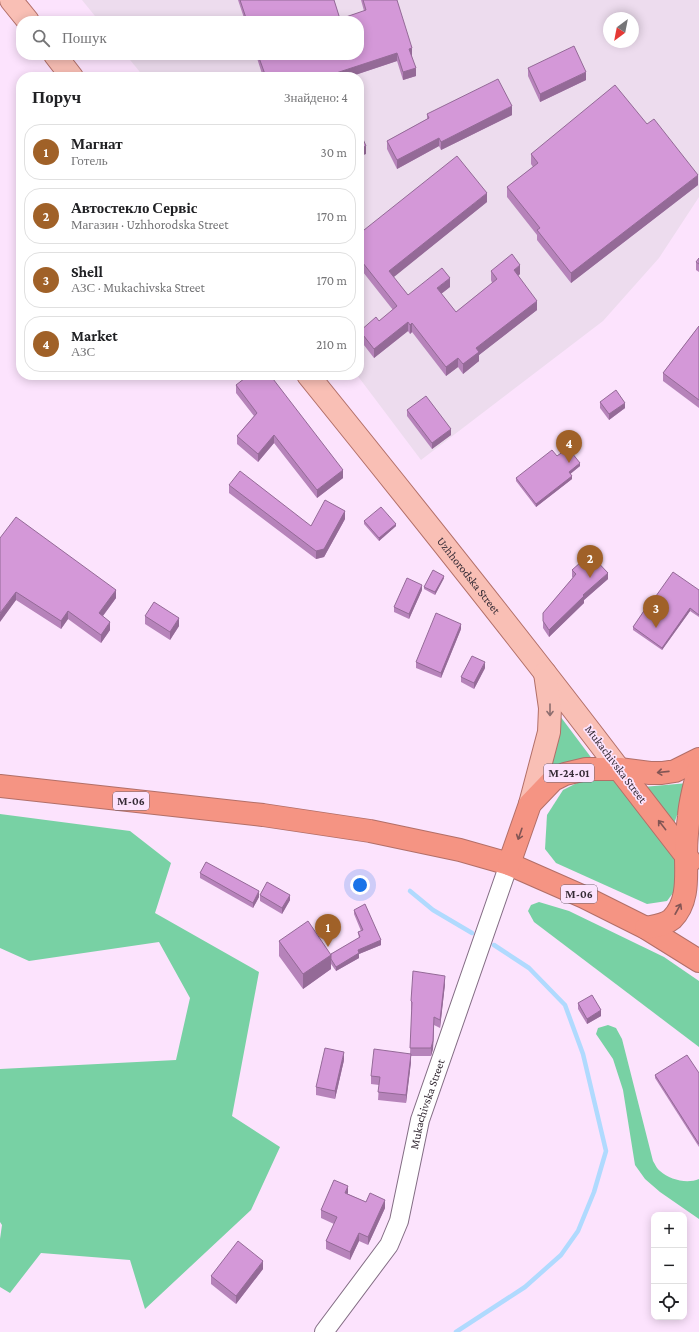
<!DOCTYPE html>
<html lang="uk">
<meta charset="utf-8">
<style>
:root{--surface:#fff;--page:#f6f6f6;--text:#202124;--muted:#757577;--line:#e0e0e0;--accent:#a06128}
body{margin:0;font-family:"Crimson Pro",serif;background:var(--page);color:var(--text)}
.controls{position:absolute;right:12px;bottom:12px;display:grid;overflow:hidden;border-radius:8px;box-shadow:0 2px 10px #0003}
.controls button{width:36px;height:36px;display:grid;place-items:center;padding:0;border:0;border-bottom:1px solid var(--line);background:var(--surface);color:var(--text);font:20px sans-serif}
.compass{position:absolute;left:603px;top:12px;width:36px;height:36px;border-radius:50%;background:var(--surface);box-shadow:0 2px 10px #0003;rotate:212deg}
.you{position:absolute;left:360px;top:885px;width:14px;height:14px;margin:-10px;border:3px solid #fff;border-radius:50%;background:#1a73e8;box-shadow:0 0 0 6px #1a73e833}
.badge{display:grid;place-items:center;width:26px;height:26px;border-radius:50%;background:var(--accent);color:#fff;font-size:13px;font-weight:700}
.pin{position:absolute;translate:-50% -33px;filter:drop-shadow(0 1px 2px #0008)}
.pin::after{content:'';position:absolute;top:21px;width:14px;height:12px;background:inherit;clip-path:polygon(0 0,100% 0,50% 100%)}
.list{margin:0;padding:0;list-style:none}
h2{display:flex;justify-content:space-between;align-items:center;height:52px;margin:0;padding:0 16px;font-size:17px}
h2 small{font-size:13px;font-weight:400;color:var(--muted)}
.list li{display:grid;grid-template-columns:26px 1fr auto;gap:12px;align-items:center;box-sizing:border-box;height:56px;margin:0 8px 8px;padding:0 8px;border:1px solid var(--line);border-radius:16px}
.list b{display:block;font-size:15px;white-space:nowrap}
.list p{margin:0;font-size:13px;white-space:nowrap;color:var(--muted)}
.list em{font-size:13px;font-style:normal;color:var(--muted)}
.icon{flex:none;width:22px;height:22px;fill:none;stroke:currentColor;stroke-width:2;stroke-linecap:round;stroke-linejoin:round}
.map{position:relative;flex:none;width:699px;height:1332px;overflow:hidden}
.search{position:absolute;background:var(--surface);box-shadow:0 2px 10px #0003;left:16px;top:16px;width:348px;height:44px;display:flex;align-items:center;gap:10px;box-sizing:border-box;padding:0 14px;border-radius:16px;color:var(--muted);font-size:15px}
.panel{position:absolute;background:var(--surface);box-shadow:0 2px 10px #0003;left:16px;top:72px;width:348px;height:308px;border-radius:16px}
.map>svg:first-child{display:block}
.industrial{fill:#eddcee;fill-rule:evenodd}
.green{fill:#78d1a4}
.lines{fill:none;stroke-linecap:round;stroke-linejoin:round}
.stream{stroke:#b0dafe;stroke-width:4.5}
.minor-casing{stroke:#836d84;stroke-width:20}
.major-casing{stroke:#b26f68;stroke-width:24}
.highway-casing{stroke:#b26f68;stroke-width:24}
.minor{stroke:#fff;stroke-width:18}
.major{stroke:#f9bfb5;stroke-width:22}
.highway{stroke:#f59483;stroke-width:22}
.wall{fill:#b683ba}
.shaded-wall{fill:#946a97}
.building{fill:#d498d8;stroke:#946a97}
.oneway{stroke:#8d6e6f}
.oneway2{stroke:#825554}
.labels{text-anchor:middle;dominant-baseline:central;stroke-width:3.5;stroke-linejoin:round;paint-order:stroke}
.shield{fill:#fce3fd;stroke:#716271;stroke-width:1}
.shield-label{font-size:11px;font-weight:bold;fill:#352b35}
.street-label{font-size:12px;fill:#352b35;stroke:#fce3fd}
</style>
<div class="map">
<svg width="699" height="1332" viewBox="0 0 699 1332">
<rect width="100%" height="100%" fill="#fce3fd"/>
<path class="industrial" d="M82,0H699V197L659,258L603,321L421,460L357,375H359V77H144L126,55H359V21H99ZM609,18H633V42H609Z"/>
<g class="green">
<polygon points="560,716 596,764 546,777"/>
<polygon points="585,779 614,781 676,858 676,889 667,901 647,904 556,863 545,849 547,815 563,790"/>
<polygon points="688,783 674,824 643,787"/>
<polygon points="0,814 130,831 171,863 155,913 259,972 232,1116 280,1147 251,1210 145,1309 130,1260 41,1253 10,1293 0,1287 0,1239 2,1225 0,1222 0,1069 176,1060 190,998 159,942 29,961 0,948"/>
<polygon points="539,902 569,911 664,957 699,981 699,1047 534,922 528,911 531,905"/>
<path d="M608,1025L616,1028L622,1039L653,1161C655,1164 657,1169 660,1171C670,1180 687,1184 699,1179V1219L660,1192L645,1179L635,1165L623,1090L613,1059L596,1034L598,1028Z"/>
</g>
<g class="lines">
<g class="stream">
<polyline points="410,891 433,910 472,933"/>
<polyline points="456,1332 525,1287 561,1255 578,1231 594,1192 606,1151 583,1054 565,1005 529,968 494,945"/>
</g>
<defs>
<g id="minor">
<path id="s1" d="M324,1332L389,1245L399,1221L420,1120L509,864"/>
</g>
<g id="major">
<polyline points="11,0 28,21"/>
<polyline points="55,55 72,77"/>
<path id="s2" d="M308,375C413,505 518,636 619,769"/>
<polyline points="530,804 549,732 550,708 545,673"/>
</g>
<g id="highway">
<polyline points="619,769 690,861"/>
<polyline points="0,786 263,815 370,831 460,850 509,864 584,897 646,928 699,961"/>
<polyline points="509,864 530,804 553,780 565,774 586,769 619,769 650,773 662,773 675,771 699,759"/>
<path d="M646,928C655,926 665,925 672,919C689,902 686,877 686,856C686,843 687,829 689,816C690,800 695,784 699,768"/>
</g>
</defs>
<use href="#minor" class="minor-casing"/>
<use href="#major" class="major-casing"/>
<use href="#highway" class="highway-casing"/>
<use href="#minor" class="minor"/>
<use href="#major" class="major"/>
<use href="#highway" class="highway"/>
</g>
<g class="wall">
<polygon points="238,0 334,0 340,19 364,11 361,0 397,0 412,56 412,57 416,76 403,80 397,61 349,77 263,77 256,55 359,55 359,21 245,21"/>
<polygon points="528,68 586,80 540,102 528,76"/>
<polygon points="427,114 512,115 441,150 439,146 397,169 387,149 387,141 427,119"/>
<polygon points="531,154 698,185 571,283 537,240 537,235 507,197 507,187 533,167 531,164"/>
<polygon points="487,202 393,277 408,295 450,287 441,294 456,312 492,283 491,280 491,271 520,274 518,276 537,310 479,355 479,361 463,374 458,367 446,376 412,332 410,334 408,331 374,358 360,340 360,331 379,321 393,310 359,267 359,234"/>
<polygon points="699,258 699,272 696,270 696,262"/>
<polygon points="699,326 699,408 663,381 663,373"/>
<polygon points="236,385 343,478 317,498 274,443 258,462 237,444 237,436 254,416 236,393"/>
<polygon points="600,402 625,408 609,420 600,408"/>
<polygon points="407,410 451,435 432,449 407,416"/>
<polygon points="557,456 580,466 570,474 572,479 536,507 516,481 516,478"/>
<polygon points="229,485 311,526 345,519 324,557 316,559 229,493"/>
<polygon points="364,521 396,526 379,541 364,524"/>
<polygon points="0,538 116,598 103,616 110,630 101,643 68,619 61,629 16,600 0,621"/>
<polygon points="572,570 608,579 584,600 584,603 549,637 543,628 543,613 573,578 572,577"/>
<polygon points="444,578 435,595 424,589 424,587"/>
<polygon points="422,590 409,619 394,612 394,607"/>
<polygon points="699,590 699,617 690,611 662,650 633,630 633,627 651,603"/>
<polygon points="145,616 179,626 170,640 145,624"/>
<polygon points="461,629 441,678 416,668 416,662"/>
<polygon points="485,668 474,689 461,682 461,677"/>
<polygon points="200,873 259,897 253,908 200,878"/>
<polygon points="260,895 290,900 282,914 260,901"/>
<polygon points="354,910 381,945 359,954 359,958 336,971 331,964 331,969 303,989 279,956 279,941 331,954 359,938 358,932 361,931 354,914"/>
<polygon points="445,984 440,1028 434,1025 433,1049 431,1056 411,1056 411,1062 406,1103 378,1100 379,1085 371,1084 371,1076 410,1054 412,1010 411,1010 411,1001"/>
<polygon points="578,1003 601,1016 587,1024 578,1009"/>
<polygon points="344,1060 335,1099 316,1095 316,1087"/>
<polygon points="699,1073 699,1147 655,1078 655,1075"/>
<polygon points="348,1194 366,1202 385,1208 368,1245 359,1241 350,1260 326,1249 326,1241 334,1224 321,1218 321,1210"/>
<polygon points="263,1269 236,1304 211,1284 211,1276"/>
</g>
<g class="shaded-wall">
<polygon points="412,48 412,56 409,57 409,49"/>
<polygon points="397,53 397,61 349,77 324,77"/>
<polygon points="416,68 416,76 403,80 403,72"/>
<polygon points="586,72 586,80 540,102 540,94"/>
<polygon points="512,106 512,115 441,150 441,142"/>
<polygon points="439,138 439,146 397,169 397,160"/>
<polygon points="366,146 366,154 359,157 359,149"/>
<polygon points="698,175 698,185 571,283 571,273"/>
<polygon points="487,193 487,202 389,281 389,271"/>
<polygon points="520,265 520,274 514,279 514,270"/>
<polygon points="450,278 450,287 437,297 437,288"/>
<polygon points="537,301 537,310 479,355 479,361 463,374 463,364 476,348"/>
<polygon points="408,322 408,331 374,358 374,349"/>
<polygon points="412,323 412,332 410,334 410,325"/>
<polygon points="458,358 458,367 446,376 446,367"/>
<polygon points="625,403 625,408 609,420 609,414"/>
<polygon points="451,429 451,435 432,449 432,443"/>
<polygon points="274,435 274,443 258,462 258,454"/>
<polygon points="580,463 580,466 569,475 569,472"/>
<polygon points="343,470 343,478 317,498 317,490"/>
<polygon points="572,476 572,479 536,507 536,504"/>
<polygon points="345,511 345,519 324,557 316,559 316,551"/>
<polygon points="396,524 396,526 379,541 379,538"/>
<polygon points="608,573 608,579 584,600 584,603 549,637 549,630 583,595"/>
<polygon points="444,576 444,578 435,595 435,592"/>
<polygon points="422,585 422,590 409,619 409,614"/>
<polygon points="116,590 116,598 99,621 99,613"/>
<polygon points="16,592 16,600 0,622 0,614"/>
<polygon points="690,608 690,611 662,650 662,648"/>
<polygon points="68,611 68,619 61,629 61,621"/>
<polygon points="179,618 179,626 170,640 170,632"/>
<polygon points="110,622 110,630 101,643 101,635"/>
<polygon points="461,624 461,629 441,678 441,673"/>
<polygon points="485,662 485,668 474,689 474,683"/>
<polygon points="259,891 259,897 253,908 253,903"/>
<polygon points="290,895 290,900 282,914 282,908"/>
<polygon points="381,940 381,945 359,954 359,958 336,971 336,967 358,950"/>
<polygon points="331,955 331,969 303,989 303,974"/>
<polygon points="445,976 445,984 440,1028 440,1020"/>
<polygon points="601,1010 601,1016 587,1024 587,1019"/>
<polygon points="434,1025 433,1049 431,1056 431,1048"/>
<polygon points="344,1052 344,1060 335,1099 335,1091"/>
<polygon points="411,1054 411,1062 406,1103 406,1095"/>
<polygon points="348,1186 348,1194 345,1193"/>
<polygon points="385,1200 385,1208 368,1245 368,1237"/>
<polygon points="359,1233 359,1241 350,1260 350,1252"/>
<polygon points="263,1261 263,1269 236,1304 236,1296"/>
</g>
<g class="building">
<polygon points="240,0 334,0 340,19 366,10 363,0 397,0 412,48 409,49 416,68 403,72 397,53 324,77 266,77 258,55 359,55 359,21 247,21"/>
<polygon points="574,46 586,72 540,94 528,68"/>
<polygon points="498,79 512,106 441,142 439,138 397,160 387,141 429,118 427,114"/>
<polygon points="615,85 647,124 654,119 698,175 571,273 537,230 540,228 507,187 538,163 531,154"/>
<polygon points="359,130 366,146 359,149"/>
<polygon points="457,156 487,193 389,271 408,295 442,268 450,278 437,288 456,312 497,279 491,271 512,254 520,265 514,270 537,301 476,348 479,352 463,364 458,358 446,367 412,323 410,325 408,322 374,349 360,331 376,317 379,321 397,306 359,258 359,234"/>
<polygon points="699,258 699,264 696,262"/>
<polygon points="699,326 699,400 663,373"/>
<polygon points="249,375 270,375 343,470 317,490 274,435 258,454 237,436 257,413 236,385"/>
<polygon points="616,390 625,403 609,414 600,402"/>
<polygon points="426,396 451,429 432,443 407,410"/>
<polygon points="568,448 580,463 569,472 572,476 536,504 516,478 552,450 557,456"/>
<polygon points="240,471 311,526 325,500 345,511 324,549 316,551 229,485"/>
<polygon points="381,507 396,524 379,538 364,521"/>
<polygon points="16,517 116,590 99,613 110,622 101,635 68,611 61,621 16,592 0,613 0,538"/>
<polygon points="590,554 608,573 583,595 584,596 549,630 543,621 543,613 576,574 572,570"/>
<polygon points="433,570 444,576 435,592 424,587"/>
<polygon points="673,572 699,590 699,615 690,608 662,648 633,627 650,602 651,603"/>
<polygon points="407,578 422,585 409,614 394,607"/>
<polygon points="154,602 179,618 170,632 145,616"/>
<polygon points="436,613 461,624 441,673 416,662"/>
<polygon points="472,656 485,662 474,683 461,677"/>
<polygon points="206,862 259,891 253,903 200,873"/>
<polygon points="267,882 290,895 282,908 260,895"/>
<polygon points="365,904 381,940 358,950 359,953 336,967 331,959 331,954 360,937 358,932 363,930 354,910"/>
<polygon points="308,921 331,955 303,974 279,941"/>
<polygon points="413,971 445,976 440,1020 434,1017 433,1041 431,1048 410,1048 412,1002 411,1001"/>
<polygon points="592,995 601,1010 587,1019 578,1003"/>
<polygon points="325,1048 344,1052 335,1091 316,1087"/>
<polygon points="374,1049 411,1054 406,1095 378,1092 380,1077 371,1076"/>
<polygon points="687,1055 699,1073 699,1144 655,1075"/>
<polygon points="334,1180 348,1186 345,1193 366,1202 370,1193 385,1200 368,1237 359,1233 350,1252 326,1241 337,1217 321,1210"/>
<polygon points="238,1241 263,1261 236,1296 211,1276"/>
</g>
<defs><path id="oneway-shaft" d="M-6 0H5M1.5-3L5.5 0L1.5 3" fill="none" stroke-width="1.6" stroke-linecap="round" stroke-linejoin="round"/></defs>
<use class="oneway" href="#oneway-shaft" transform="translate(550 710) rotate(90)"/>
<g class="oneway2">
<use href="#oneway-shaft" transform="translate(663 772) rotate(174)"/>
<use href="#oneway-shaft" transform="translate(662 825) rotate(-128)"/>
<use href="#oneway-shaft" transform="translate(520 834) rotate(109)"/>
<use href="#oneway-shaft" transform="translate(678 909) rotate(-61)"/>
</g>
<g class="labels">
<g class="shield">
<rect x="544" y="764" width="50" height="18" rx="3"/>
<rect x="113" y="792" width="36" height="18" rx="3"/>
<rect x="561" y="885" width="36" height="18" rx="3"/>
</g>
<g class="shield-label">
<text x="569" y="773">М-24-01</text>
<text x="131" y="801">М-06</text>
<text x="579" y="894">М-06</text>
</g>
<g class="street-label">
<text stroke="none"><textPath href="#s2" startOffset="257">Uzhhorodska Street</textPath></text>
<text transform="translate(616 764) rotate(53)">Mukachivska Street</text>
<text stroke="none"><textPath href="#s1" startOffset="255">Mukachivska Street</textPath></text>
</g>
</g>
</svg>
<div class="controls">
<button>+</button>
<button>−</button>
<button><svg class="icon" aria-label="locate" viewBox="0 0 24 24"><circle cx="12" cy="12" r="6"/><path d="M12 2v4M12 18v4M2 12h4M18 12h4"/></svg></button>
</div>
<svg class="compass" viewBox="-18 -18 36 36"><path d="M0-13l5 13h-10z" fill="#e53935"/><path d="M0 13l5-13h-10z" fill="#757577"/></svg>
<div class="you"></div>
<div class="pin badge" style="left:328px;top:947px">1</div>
<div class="pin badge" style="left:590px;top:578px">2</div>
<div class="pin badge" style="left:656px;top:628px">3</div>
<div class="pin badge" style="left:569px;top:463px">4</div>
<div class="search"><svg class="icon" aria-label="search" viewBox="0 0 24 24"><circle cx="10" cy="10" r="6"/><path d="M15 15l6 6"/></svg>Пошук</div>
<section class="panel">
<h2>Поруч<small>Знайдено: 4</small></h2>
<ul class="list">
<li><span class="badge">1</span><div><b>Магнат</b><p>Готель</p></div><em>30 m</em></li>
<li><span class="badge">2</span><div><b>Автостекло Сервіс</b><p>Магазин · Uzhhorodska Street</p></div><em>170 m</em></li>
<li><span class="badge">3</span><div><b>Shell</b><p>АЗС · Mukachivska Street</p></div><em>170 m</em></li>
<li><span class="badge">4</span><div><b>Market</b><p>АЗС</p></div><em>210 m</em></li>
</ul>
</section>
</div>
